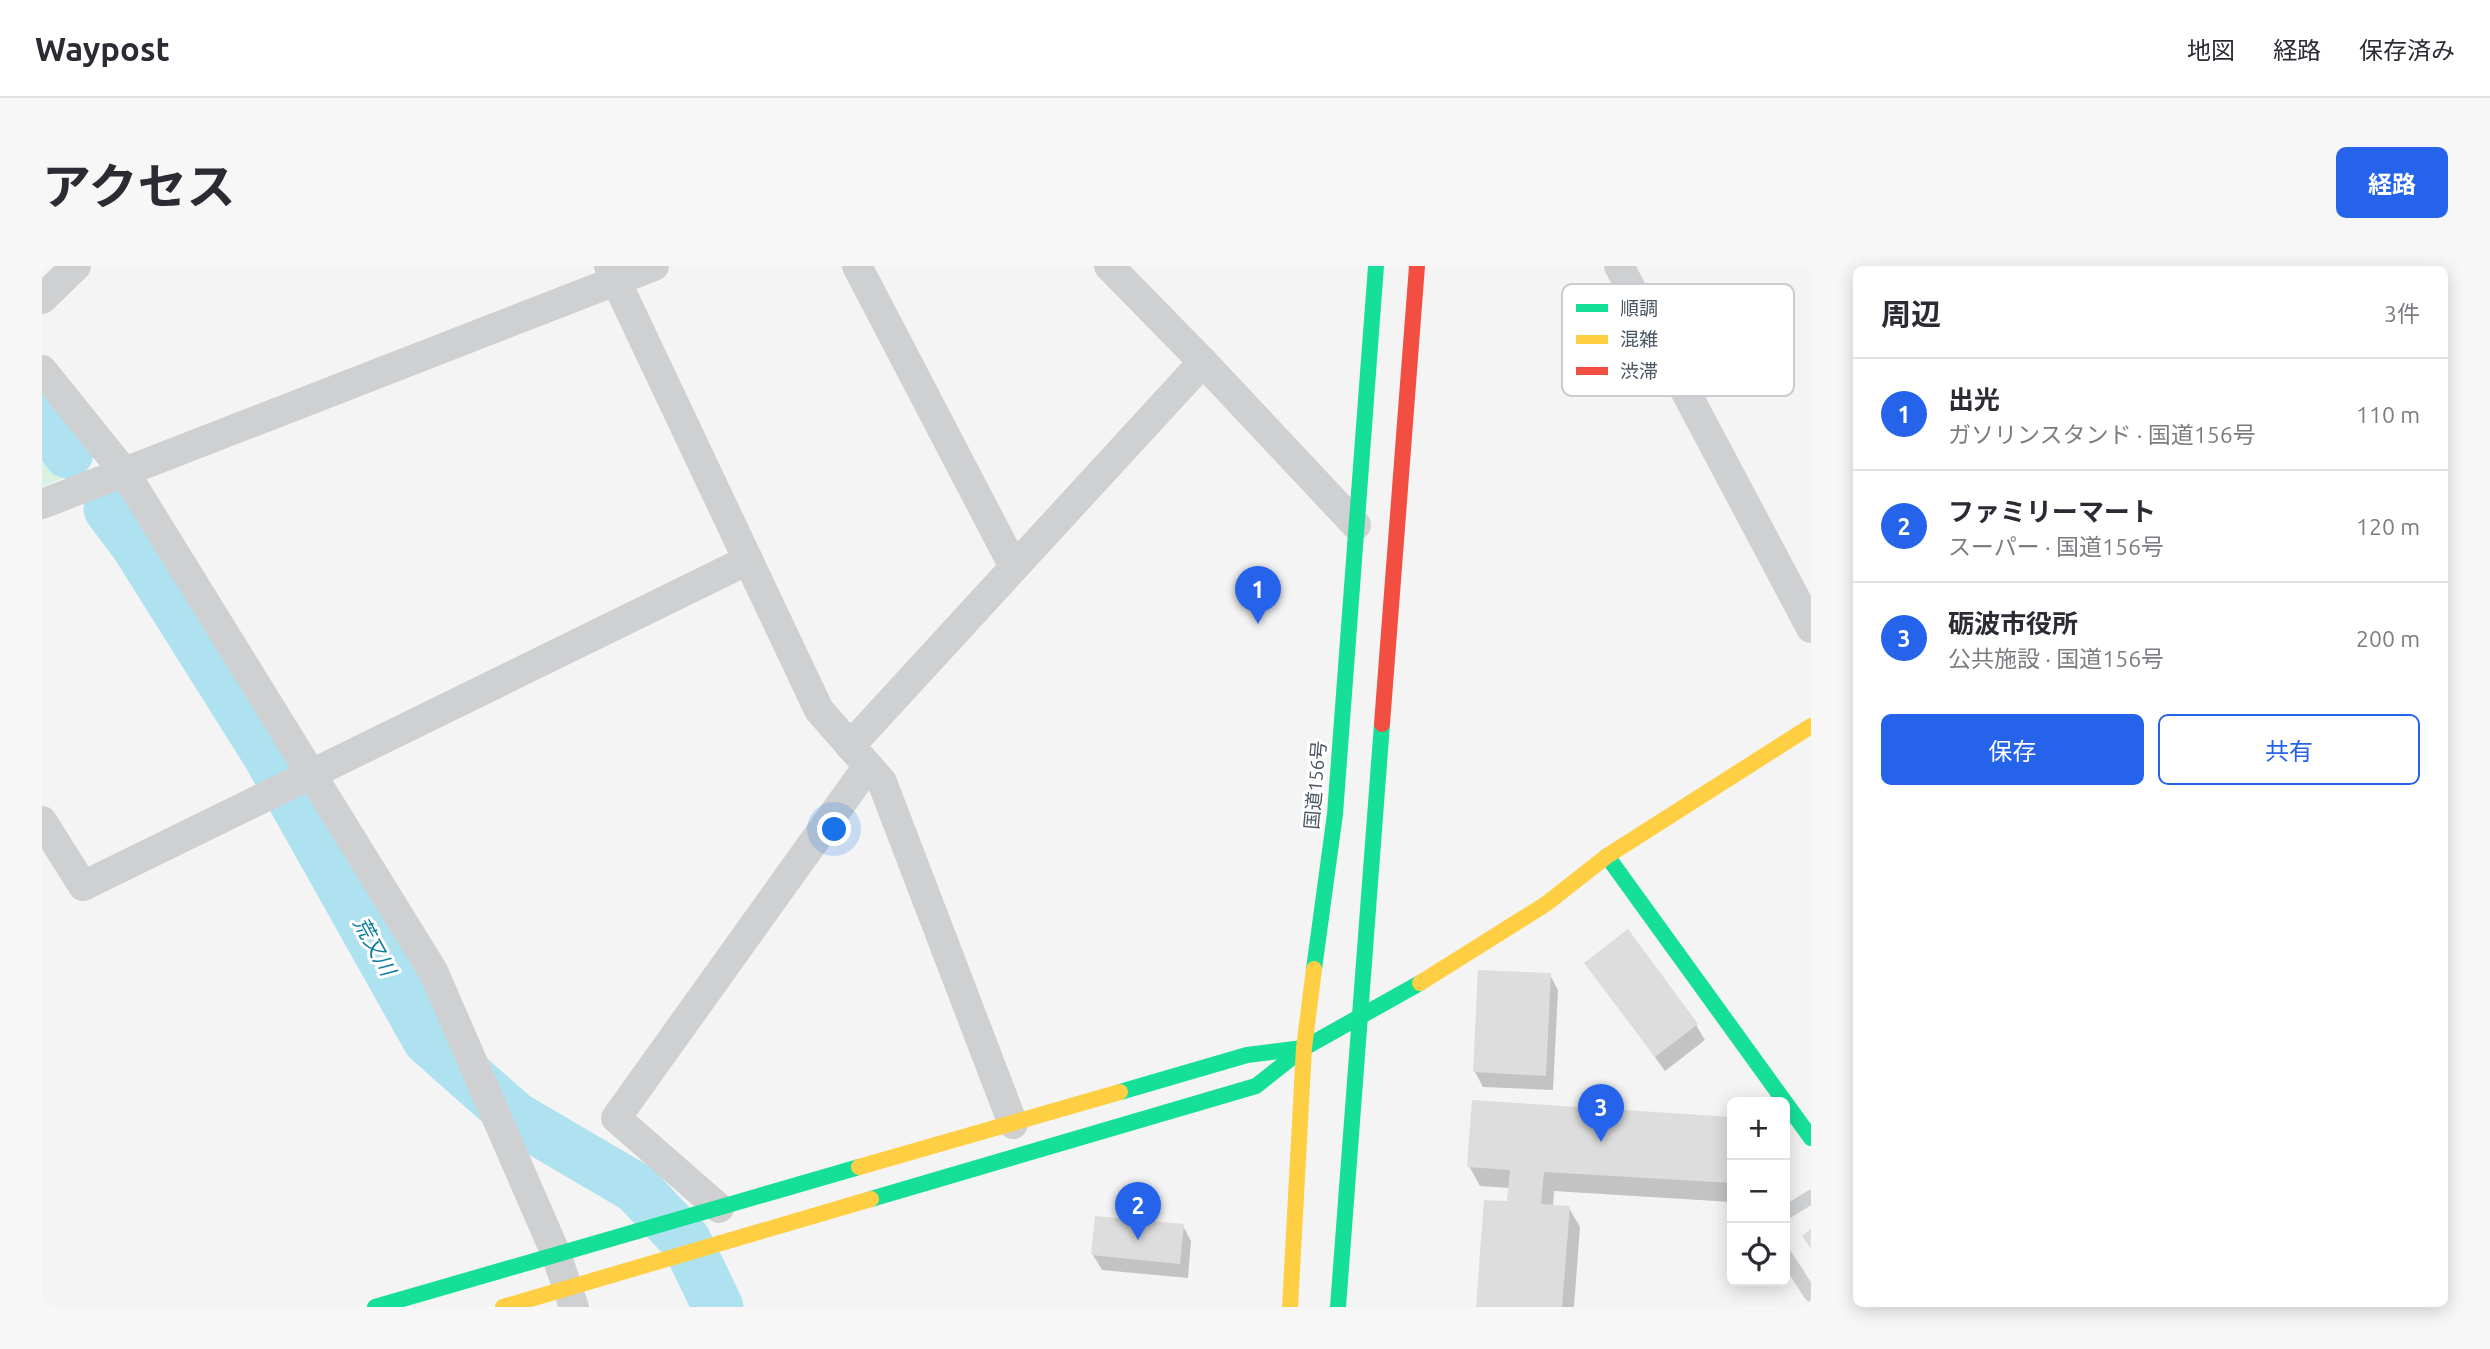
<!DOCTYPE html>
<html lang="ja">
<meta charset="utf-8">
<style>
:root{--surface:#fff;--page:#f7f7f7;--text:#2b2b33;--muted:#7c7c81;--line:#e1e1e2;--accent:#2563eb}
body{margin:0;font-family:Ubuntu,"Noto Sans JP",sans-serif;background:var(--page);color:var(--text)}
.controls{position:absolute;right:21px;bottom:21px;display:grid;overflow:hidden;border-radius:10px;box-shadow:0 4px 18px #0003}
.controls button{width:63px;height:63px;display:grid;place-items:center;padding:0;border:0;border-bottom:2px solid var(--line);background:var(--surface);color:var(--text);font:35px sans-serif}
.you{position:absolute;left:793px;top:564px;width:24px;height:24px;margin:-18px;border:5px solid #fff;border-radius:50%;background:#1a73e8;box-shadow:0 0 0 10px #1a73e833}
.badge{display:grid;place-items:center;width:46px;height:46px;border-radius:50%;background:var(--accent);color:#fff;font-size:23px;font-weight:700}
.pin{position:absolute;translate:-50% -58px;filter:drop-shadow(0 2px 4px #0008)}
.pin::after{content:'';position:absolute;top:37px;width:24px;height:21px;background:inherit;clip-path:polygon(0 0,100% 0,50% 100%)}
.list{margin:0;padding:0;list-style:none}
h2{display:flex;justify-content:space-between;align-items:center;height:91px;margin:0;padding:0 28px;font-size:30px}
h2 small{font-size:23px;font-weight:400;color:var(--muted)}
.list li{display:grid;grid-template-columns:46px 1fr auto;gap:21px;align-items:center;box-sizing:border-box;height:112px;padding:0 28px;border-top:2px solid var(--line)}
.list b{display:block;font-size:26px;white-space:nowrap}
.list p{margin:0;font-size:23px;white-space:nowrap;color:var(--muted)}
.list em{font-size:23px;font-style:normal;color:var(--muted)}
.actions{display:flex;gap:14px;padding:21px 28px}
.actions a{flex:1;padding:16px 0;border:2px solid var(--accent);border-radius:10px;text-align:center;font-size:24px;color:var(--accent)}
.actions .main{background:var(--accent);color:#fff}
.icon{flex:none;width:38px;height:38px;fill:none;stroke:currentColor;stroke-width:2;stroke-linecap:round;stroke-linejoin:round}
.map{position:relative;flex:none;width:1769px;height:1041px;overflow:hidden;border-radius:10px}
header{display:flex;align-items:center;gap:42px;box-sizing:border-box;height:98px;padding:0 35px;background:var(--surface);border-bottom:2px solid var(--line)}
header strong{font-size:33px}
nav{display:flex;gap:38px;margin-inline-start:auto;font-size:24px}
.intro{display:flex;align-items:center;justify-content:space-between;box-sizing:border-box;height:168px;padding:0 42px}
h1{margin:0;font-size:49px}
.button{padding:18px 32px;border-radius:10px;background:var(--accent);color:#fff;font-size:24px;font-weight:700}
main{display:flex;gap:42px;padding:0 42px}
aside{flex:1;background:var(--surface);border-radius:10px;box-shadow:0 4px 18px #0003}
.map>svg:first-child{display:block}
.green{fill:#d9f2e3}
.shadow{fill:#0003}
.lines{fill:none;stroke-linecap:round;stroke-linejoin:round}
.river{stroke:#aee2f0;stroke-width:51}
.building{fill:#ddddde}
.lane{stroke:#ced0d2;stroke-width:14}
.street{stroke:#ced0d2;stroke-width:30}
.fast{stroke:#16e098;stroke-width:16}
.slow{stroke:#ffcf43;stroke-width:16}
.jam{stroke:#f24e42;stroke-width:16}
.labels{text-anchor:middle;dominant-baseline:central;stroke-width:6;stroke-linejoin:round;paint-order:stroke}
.street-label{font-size:19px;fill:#4a5661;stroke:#fff}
.water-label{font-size:21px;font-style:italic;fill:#0c7c9b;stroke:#fff}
.key{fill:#fff;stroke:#c9ccd0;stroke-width:2}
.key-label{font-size:19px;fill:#4a5661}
</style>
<header>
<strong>Waypost</strong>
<nav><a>地図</a><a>経路</a><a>保存済み</a></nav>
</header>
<div class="intro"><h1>アクセス</h1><a class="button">経路</a></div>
<main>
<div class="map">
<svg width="1769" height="1041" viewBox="0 0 1769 1041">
<rect width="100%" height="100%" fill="#f4f4f4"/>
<polygon class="green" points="0,167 31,208 0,221"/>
<g class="shadow">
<polygon points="1545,697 1654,759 1663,774 1623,805"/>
<polygon points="1508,709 1516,724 1511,824 1441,821 1433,806"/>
<polygon points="1431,836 1690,852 1690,936 1512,925 1511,941 1527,942 1538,961 1532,1041 1436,1041 1467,937 1468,922 1438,920 1427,900"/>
<polygon points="1141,960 1149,975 1146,1012 1060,1004 1051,989"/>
</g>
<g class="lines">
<g class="river">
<polyline points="0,152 26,187"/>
<polyline points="67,243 94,279 226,489 386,774 473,851 594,922 644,975 676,1041"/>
</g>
</g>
<g class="building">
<polygon points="1586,663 1656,758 1613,791 1542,697"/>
<polygon points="1436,704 1509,707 1504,810 1431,806"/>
<polygon points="1430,834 1690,851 1690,917 1502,906 1499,938 1528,940 1520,1041 1434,1041 1442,934 1465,935 1468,904 1425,901"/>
<polygon points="1053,950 1142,958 1138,998 1049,989"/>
<polygon points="1769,963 1769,983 1760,970"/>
</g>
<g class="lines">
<g class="lane">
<polyline points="1743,947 1769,931"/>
<polyline points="1743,989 1769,1029"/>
</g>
<g class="street">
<polyline points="567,0 777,444 840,516 971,858"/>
<polyline points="815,0 972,301"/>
<polyline points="1577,0 1769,362"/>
<polyline points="0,33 34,0"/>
<polyline points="1161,96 1314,259"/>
<polyline points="0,104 83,207 391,705 514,988 532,1041"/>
<polyline points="0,238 612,0"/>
<polyline points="808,480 1161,96 1067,0"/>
<polyline points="0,555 41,620 706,294"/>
<polyline points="677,942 574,852 826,500"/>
</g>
<g class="fast">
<polyline points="1565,590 1769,872"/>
<polyline points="1272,703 1293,548 1334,0"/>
<polyline points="1078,826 1205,789 1261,782"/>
<polyline points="829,933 1214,820 1262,782 1378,717"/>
<polyline points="333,1041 817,901"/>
<polyline points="1296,1041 1340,458"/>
</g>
<g class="slow">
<polyline points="1378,717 1504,638 1565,590 1769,460"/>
<polyline points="817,901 1078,826"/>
<polyline points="461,1041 829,933"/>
<polyline points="1248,1041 1262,782 1272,703"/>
</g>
<polyline class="jam" points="1340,458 1375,0"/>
</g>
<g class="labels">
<g class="street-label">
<text transform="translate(1273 519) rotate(-85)">国道156号</text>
</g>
<g class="water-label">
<text transform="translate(333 680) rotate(61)">荒又川</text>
</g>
</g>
<rect x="1520" y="18" width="232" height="112" rx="10" class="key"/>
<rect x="1534" y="38" width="32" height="8" fill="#16e098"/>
<rect x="1534" y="69" width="32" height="9" fill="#ffcf43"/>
<rect x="1534" y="101" width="32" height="8" fill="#f24e42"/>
<g class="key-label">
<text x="1578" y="49">順調</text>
<text x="1578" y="80">混雑</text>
<text x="1578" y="112">渋滞</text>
</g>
</svg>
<div class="controls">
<button>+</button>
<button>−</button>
<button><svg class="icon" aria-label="locate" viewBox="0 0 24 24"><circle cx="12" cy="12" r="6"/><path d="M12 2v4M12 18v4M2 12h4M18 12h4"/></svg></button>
</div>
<div class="you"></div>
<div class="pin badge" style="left:1216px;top:358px">1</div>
<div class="pin badge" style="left:1096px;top:974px">2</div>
<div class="pin badge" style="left:1559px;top:876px">3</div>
</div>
<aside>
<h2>周辺<small>3件</small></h2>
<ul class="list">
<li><span class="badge">1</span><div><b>出光</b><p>ガソリンスタンド · 国道156号</p></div><em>110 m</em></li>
<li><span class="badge">2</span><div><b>ファミリーマート</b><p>スーパー · 国道156号</p></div><em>120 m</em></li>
<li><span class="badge">3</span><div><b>砺波市役所</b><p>公共施設 · 国道156号</p></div><em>200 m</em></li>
</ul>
<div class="actions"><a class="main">保存</a><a>共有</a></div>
</aside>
</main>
